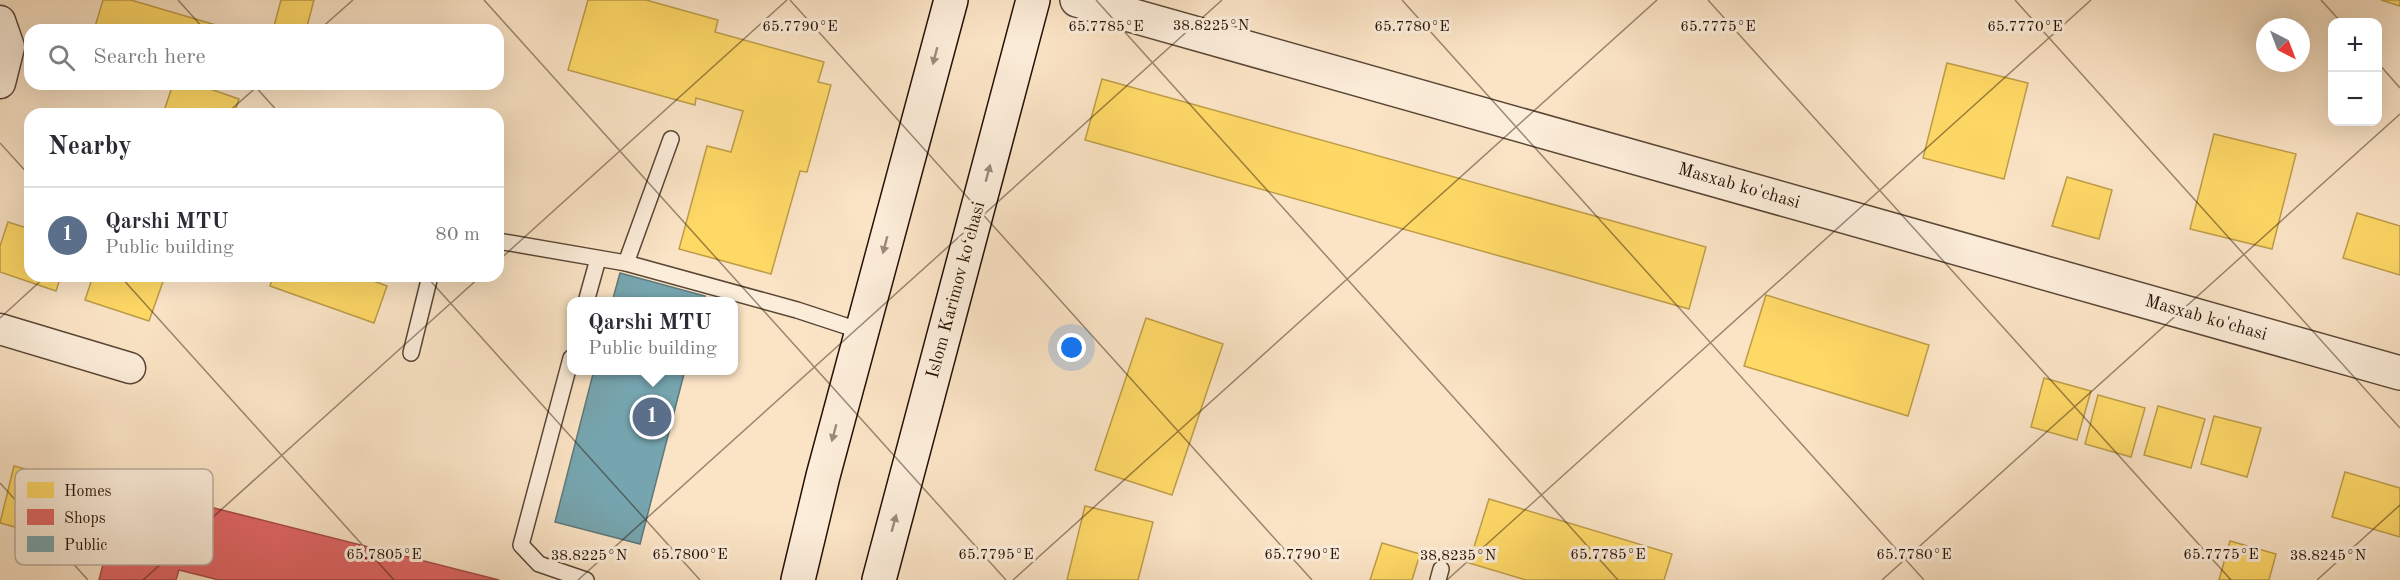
<!DOCTYPE html>
<meta charset="utf-8">
<style>
:root{--surface:#fff;--page:#f2f2f3;--text:#2b2b33;--muted:#7c7c81;--line:#e1e1e2;--accent:#8f2418}
body{margin:0;font-family:"Old Standard TT",serif;background:var(--page);color:var(--text)}
.controls{position:absolute;right:18px;top:18px;display:grid;overflow:hidden;border-radius:12px;box-shadow:0 6px 24px #0002}
.controls button{width:54px;height:54px;display:grid;place-items:center;padding:0;border:0;border-bottom:2px solid var(--line);background:var(--surface);color:var(--text);font:30px sans-serif}
.compass{position:absolute;left:2256px;top:18px;width:54px;height:54px;border-radius:50%;background:var(--surface);box-shadow:0 6px 24px #0002;rotate:138deg}
.you{position:absolute;left:1072px;top:348px;width:21px;height:21px;margin:-15px;border:4px solid #fff;border-radius:50%;background:#1a73e8;box-shadow:0 0 0 9px #1a73e833}
.badge{display:grid;place-items:center;width:39px;height:39px;border-radius:50%;background:var(--accent);color:#fff;font-size:20px;font-weight:700}
.pin{position:absolute;translate:-50% -50%;border:3px solid #fff;box-shadow:0 2px 6px #0006}
.popup{position:absolute;left:567px;top:297px;width:171px;height:78px;box-sizing:border-box;display:grid;place-content:center;border-radius:12px;background:var(--surface);filter:drop-shadow(0 2px 4px #0005);font-size:20px;white-space:nowrap;color:var(--muted)}
.popup b{font-size:22px;color:var(--text)}
.popup::after{content:'';position:absolute;left:50%;top:100%;margin-left:-12px;border:12px solid transparent;border-top-color:var(--surface)}
.list{margin:0;padding:0;list-style:none}
h2{display:flex;justify-content:space-between;align-items:center;height:78px;margin:0;padding:0 24px;font-size:26px}
h2 small{font-size:20px;font-weight:400;color:var(--muted)}
.list li{display:grid;grid-template-columns:39px 1fr auto;gap:18px;align-items:center;box-sizing:border-box;height:96px;padding:0 24px;border-top:2px solid var(--line)}
.list b{display:block;font-size:22px;white-space:nowrap}
.list p{margin:0;font-size:20px;white-space:nowrap;color:var(--muted)}
.list em{font-size:20px;font-style:normal;color:var(--muted)}
.icon{flex:none;width:33px;height:33px;fill:none;stroke:currentColor;stroke-width:2;stroke-linecap:round;stroke-linejoin:round}
.map{position:relative;flex:none;width:2400px;height:580px;overflow:hidden}
.search{position:absolute;background:var(--surface);box-shadow:0 6px 24px #0002;left:24px;top:24px;width:480px;height:66px;display:flex;align-items:center;gap:15px;box-sizing:border-box;padding:0 21px;border-radius:18px;color:var(--muted);font-size:22px}
.panel{position:absolute;background:var(--surface);box-shadow:0 6px 24px #0002;left:24px;top:108px;width:480px;height:174px;border-radius:18px}
.map>svg:first-child{display:block}
.homes{fill:#ffd966;stroke:#be9d49;stroke-width:1.5}
.shops{fill:#e06666;stroke:#a84c49;stroke-width:1.5}
.public{fill:#76a5af;stroke:#5e797c;stroke-width:1.5}
.lines{fill:none;stroke-linecap:round;stroke-linejoin:round}
.service-casing{stroke:#5a4635;stroke-width:18}
.minor-casing{stroke:#5a4635;stroke-width:33}
.tertiary-casing{stroke:#5a4635;stroke-width:36}
.secondary-casing{stroke:#251105;stroke-width:36}
.service{stroke:#fcedda;stroke-width:15}
.minor{stroke:#fcedda;stroke-width:30}
.tertiary{stroke:#fcedda;stroke-width:33}
.secondary{stroke:#fcedda;stroke-width:33}
.oneway{fill:#9b8a7a}
.ticks{fill:none;stroke:#251105;stroke-width:1.5;stroke-opacity:0.45}
.labels{text-anchor:middle;dominant-baseline:central;stroke-width:6;stroke-linejoin:round;paint-order:stroke}
.street-label{font-size:18px;fill:#251105;stroke:#fcedda}
.key{fill:#fcedda;stroke:#bcab9a;stroke-width:1.5}
.key-label{font-size:16px;fill:#251105}
.ticks-label{font-size:15px;text-anchor:middle;fill:#251105;stroke:#fcedda;stroke-width:6;stroke-linejoin:round;paint-order:stroke}
</style>
<div class="map">
<svg width="2400" height="580" viewBox="0 0 2400 580">
<rect width="100%" height="100%" fill="#fbe4c6"/>
<filter id="stains"><feTurbulence type="fractalNoise" baseFrequency=".00333" numOctaves="4"/><feColorMatrix values="0 0 0 0 .2 0 0 0 0 .09 0 0 0 0 .02 0 0 0 .5 -.17"/></filter>
<radialGradient id="worn" r=".72"><stop offset=".6" stop-color="#630" stop-opacity="0"/><stop offset="1" stop-color="#630" stop-opacity=".3"/></radialGradient>
<g class="homes">
<polygon points="103,0 131,0 226,28 94,30"/>
<polygon points="281,0 314,0 306,30 273,30"/>
<polygon points="588,0 646,0 718,20 715,32 824,62 818,82 831,85 807,172 800,171 771,274 679,249 707,146 731,152 743,111 696,98 695,105 568,70"/>
<polygon points="2381,0 2400,0 2400,6"/>
<polygon points="1947,63 2028,83 2004,179 1923,158"/>
<polygon points="1102,79 1706,247 1689,309 1085,140"/>
<polygon points="173,84 196,84 239,99 234,114 163,114"/>
<polygon points="2214,134 2296,154 2272,249 2190,229"/>
<polygon points="2067,177 2112,190 2099,239 2052,226"/>
<polygon points="2357,213 2400,226 2400,275 2343,258"/>
<polygon points="8,222 30,229 30,276 61,276 56,291 0,272 0,246"/>
<polygon points="93,276 165,276 149,321 85,300"/>
<polygon points="273,276 360,276 387,286 374,323 270,286"/>
<polygon points="1766,295 1929,345 1908,416 1744,366"/>
<polygon points="1146,318 1223,344 1172,495 1095,470"/>
<polygon points="2044,378 2091,391 2077,440 2031,427"/>
<polygon points="2098,395 2145,408 2131,457 2085,444"/>
<polygon points="2158,406 2205,419 2191,468 2144,455"/>
<polygon points="2214,416 2261,428 2247,477 2201,464"/>
<polygon points="14,466 110,492 94,549 0,523"/>
<polygon points="2345,472 2400,488 2400,537 2332,517"/>
<polygon points="1489,499 1672,554 1664,580 1526,580 1469,563"/>
<polygon points="1085,506 1153,522 1138,580 1067,580"/>
<polygon points="2230,541 2276,554 2269,580 2219,580"/>
<polygon points="1382,543 1420,554 1412,580 1370,580"/>
</g>
<polygon class="shops" points="123,485 499,580 219,580 179,570 176,580 99,580"/>
<g class="public">
<polygon points="620,273 705,296 704,302 612,302"/>
<polygon points="594,370 685,370 640,544 555,522"/>
</g>
<g class="lines">
<defs>
<g id="service">
<polyline points="498,241 626,263 797,310 861,331"/>
<polyline points="626,263 671,139"/>
<polyline points="586,302 598,259"/>
<polyline points="411,353 430,276"/>
<polyline points="571,358 521,545 539,564 586,580"/>
<polyline points="1438,580 1441,569"/>
</g>
<g id="minor">
<polyline points="0,21 9,47 0,83"/>
<polyline points="0,329 130,368"/>
</g>
<polyline id="tertiary" points="1077,0 2400,373"/>
<g id="secondary">
<polyline points="798,580 823,476 951,0"/>
<polyline points="879,580 1033,0"/>
</g>
</defs>
<use href="#service" class="service-casing"/>
<use href="#minor" class="minor-casing"/>
<use href="#tertiary" class="tertiary-casing"/>
<use href="#secondary" class="secondary-casing"/>
<use href="#service" class="service"/>
<use href="#minor" class="minor"/>
<use href="#tertiary" class="tertiary"/>
<use href="#secondary" class="secondary"/>
</g>
<defs><path id="oneway-solid" d="M-6-.8H1V-3.2L6.5 0L1 3.2V.8H-6Z" transform="scale(1.5)"/></defs>
<g class="oneway">
<use href="#oneway-solid" transform="translate(935 56) rotate(105)"/>
<use href="#oneway-solid" transform="translate(988 173) rotate(-75)"/>
<use href="#oneway-solid" transform="translate(885 245) rotate(105)"/>
<use href="#oneway-solid" transform="translate(834 433) rotate(105)"/>
<use href="#oneway-solid" transform="translate(894 523) rotate(-75)"/>
</g>
<path class="ticks" d="M178,0L205,30M484,0L1006,580M790,0L1312,580M1096,0L1618,580M1402,0L1924,580M1708,0L2231,580M2015,0L2400,428M2321,0L2341,22M319,30L353,0M2378,63L2400,88M253,84L280,114M226,114L260,84M0,143L30,176M498,261L787,0M120,276L394,580M426,276L700,580M0,318L46,276M0,483L88,580M143,580L481,276M578,580L1222,0M1013,580L1657,0M1447,580L2091,0M1882,580L2400,114M2317,580L2400,505"/>
<g class="labels">
<g class="street-label">
<text transform="translate(1739 186) rotate(16)">Masxab ko'chasi</text>
<text transform="translate(956 290) rotate(-75)">Islom Karimov ko‘chasi</text>
<text transform="translate(2206 318) rotate(16)">Masxab ko'chasi</text>
</g>
</g>
<rect x="15" y="469" width="198" height="96" rx="9" class="key"/>
<rect x="27" y="482" width="27" height="16" fill="#ffd966"/>
<rect x="27" y="509" width="27" height="16" fill="#e06666"/>
<rect x="27" y="536" width="27" height="16" fill="#76a5af"/>
<g class="key-label">
<text x="64" y="496">Homes</text>
<text x="64" y="523">Shops</text>
<text x="64" y="550">Public</text>
</g>
<g class="ticks-label">
<text x="1211" y="30">38.8225°N</text>
<text x="800" y="31">65.7790°E</text>
<text x="1106" y="31">65.7785°E</text>
<text x="1412" y="31">65.7780°E</text>
<text x="1718" y="31">65.7775°E</text>
<text x="2025" y="31">65.7770°E</text>
<text x="384" y="559">65.7805°E</text>
<text x="690" y="559">65.7800°E</text>
<text x="996" y="559">65.7795°E</text>
<text x="1302" y="559">65.7790°E</text>
<text x="1608" y="559">65.7785°E</text>
<text x="1914" y="559">65.7780°E</text>
<text x="2221" y="559">65.7775°E</text>
<text x="589" y="560">38.8225°N</text>
<text x="1458" y="560">38.8235°N</text>
<text x="2328" y="560">38.8245°N</text>
</g>
<rect width="100%" height="100%" filter="url(#stains)"/>
<rect width="100%" height="100%" fill="url(#worn)"/>
</svg>
<div class="controls">
<button>+</button>
<button>−</button>
</div>
<svg class="compass" viewBox="-18 -18 36 36"><path d="M0-13l5 13h-10z" fill="#e53935"/><path d="M0 13l5-13h-10z" fill="#7c7c81"/></svg>
<div class="you"></div>
<div class="pin badge" style="left:652px;top:417px;background:#5c6f8a">1</div>
<div class="popup"><b>Qarshi MTU</b>Public building</div>
<div class="search"><svg class="icon" aria-label="search" viewBox="0 0 24 24"><circle cx="10" cy="10" r="6"/><path d="M15 15l6 6"/></svg>Search here</div>
<section class="panel">
<h2>Nearby<small></small></h2>
<ul class="list">
<li><span class="badge" style="background:#5c6f8a">1</span><div><b>Qarshi MTU</b><p>Public building</p></div><em>80 m</em></li>
</ul>
</section>
</div>
